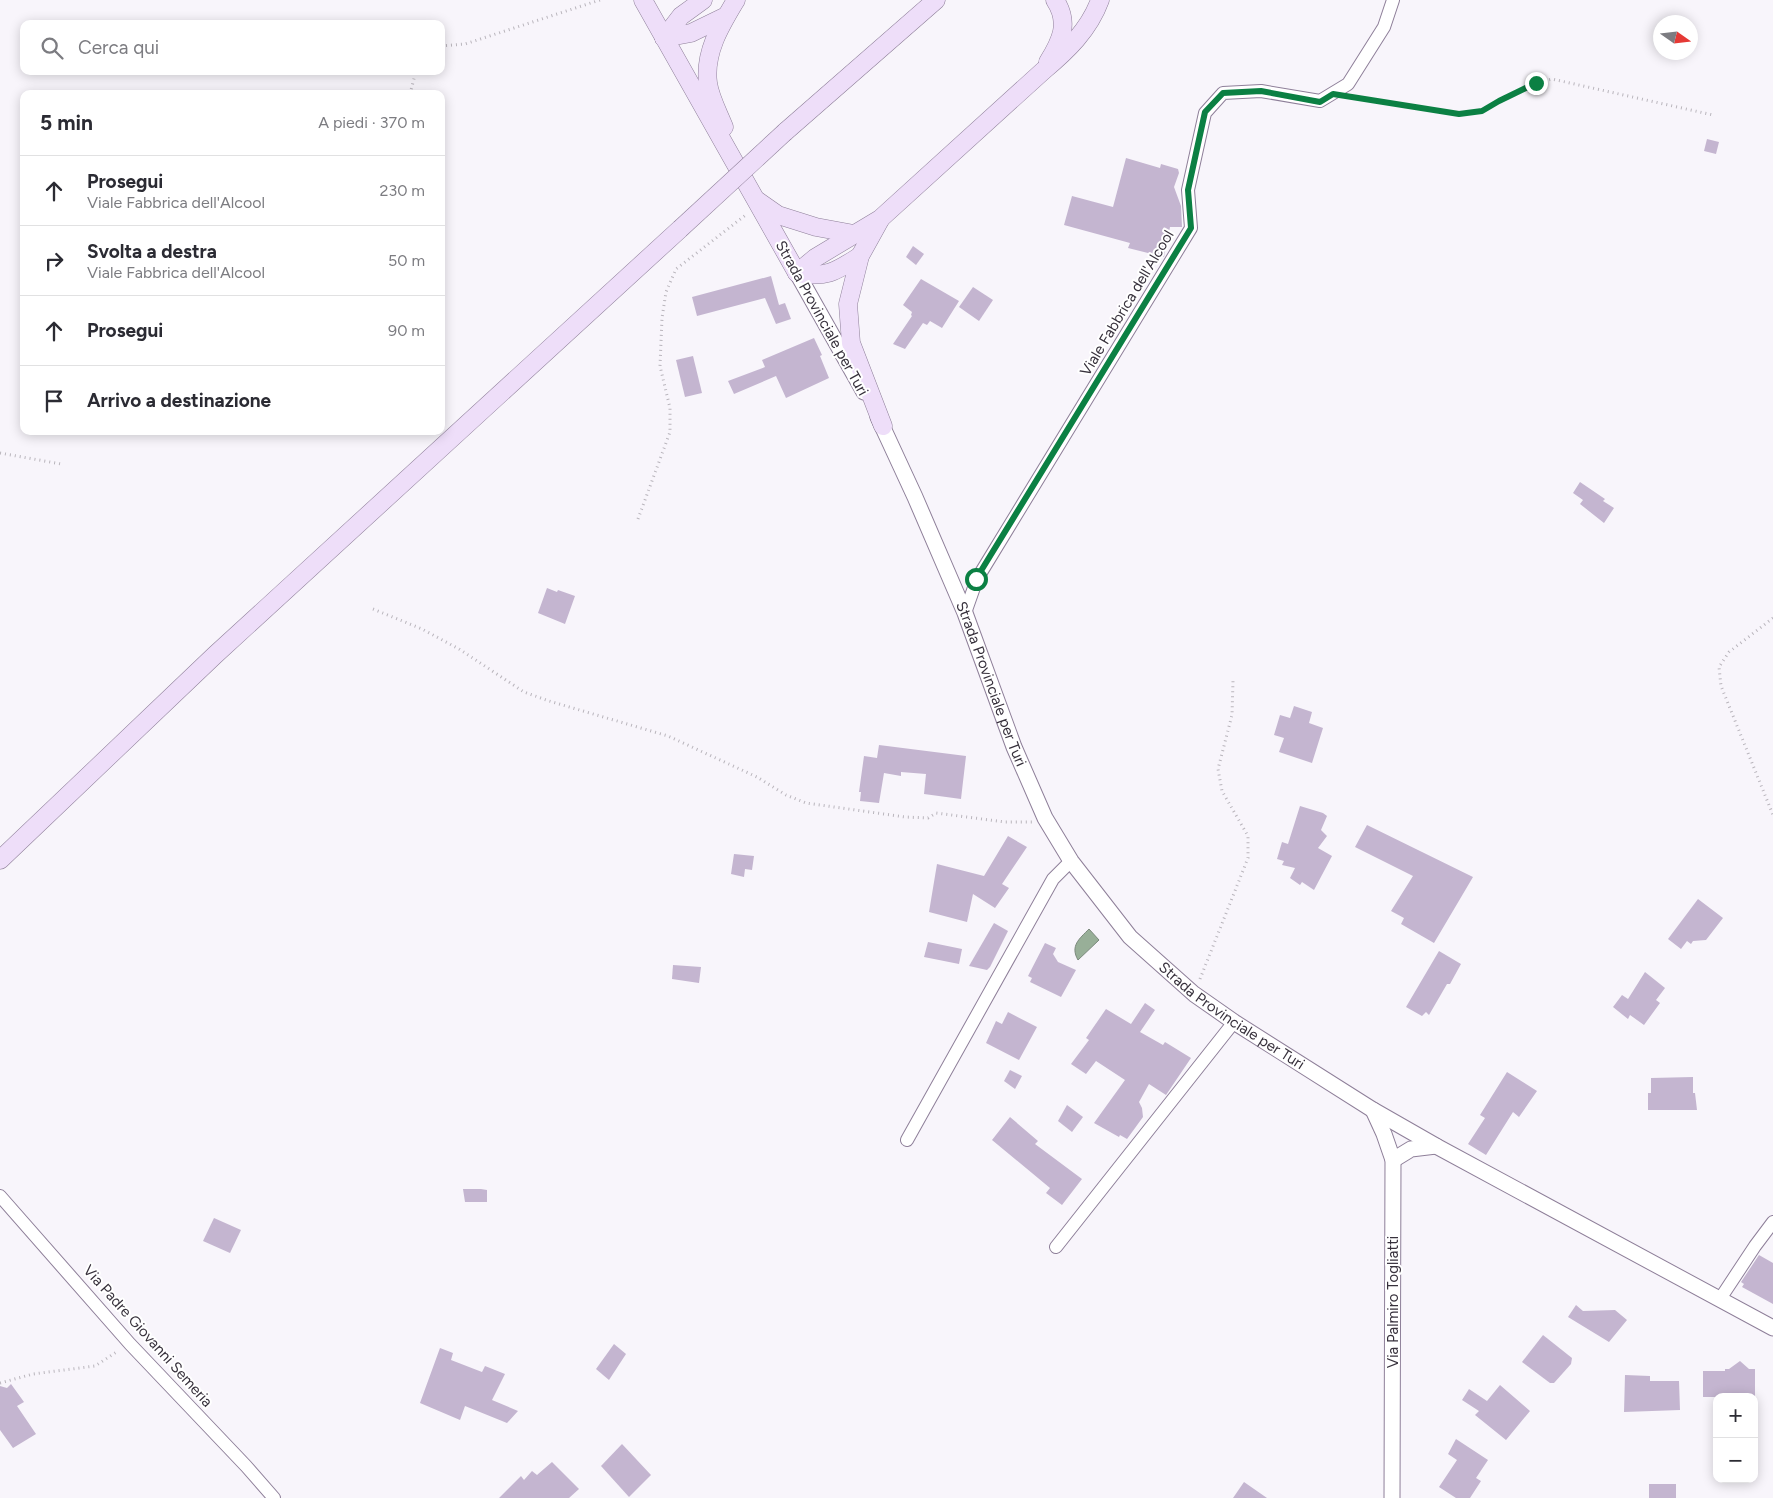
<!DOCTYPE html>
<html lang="it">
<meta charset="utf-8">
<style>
:root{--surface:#fff;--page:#f7f7f7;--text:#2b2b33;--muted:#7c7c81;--line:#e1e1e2}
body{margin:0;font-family:Figtree,sans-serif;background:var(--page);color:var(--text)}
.controls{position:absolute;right:15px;bottom:15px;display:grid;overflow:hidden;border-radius:10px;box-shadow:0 2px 12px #0003}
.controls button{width:45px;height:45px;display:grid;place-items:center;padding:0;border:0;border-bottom:1px solid var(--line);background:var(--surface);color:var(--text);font:25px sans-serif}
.compass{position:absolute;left:1653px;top:15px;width:45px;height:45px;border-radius:50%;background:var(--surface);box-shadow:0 2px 12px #0003;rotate:104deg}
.stop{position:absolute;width:15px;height:15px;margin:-11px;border:4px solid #0b8043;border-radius:50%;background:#fff}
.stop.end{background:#0b8043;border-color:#fff;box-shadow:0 1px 5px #0008}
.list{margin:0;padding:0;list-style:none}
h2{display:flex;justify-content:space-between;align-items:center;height:65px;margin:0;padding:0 20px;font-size:21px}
h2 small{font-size:16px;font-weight:400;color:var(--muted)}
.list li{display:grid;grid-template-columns:32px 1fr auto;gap:15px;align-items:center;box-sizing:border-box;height:70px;padding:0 20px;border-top:1px solid var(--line)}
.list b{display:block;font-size:19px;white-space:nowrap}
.list p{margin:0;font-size:16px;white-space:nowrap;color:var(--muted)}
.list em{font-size:16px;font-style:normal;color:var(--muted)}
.icon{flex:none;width:28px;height:28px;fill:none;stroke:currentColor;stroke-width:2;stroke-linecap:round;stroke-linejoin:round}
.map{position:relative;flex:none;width:1773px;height:1498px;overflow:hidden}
.search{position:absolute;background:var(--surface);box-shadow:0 2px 12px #0003;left:20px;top:20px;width:425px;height:55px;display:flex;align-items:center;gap:12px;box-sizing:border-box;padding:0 18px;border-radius:10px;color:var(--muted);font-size:19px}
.panel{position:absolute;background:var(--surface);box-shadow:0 2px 12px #0003;left:20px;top:90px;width:425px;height:345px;border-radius:10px}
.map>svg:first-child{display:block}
.water{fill:#98af98;stroke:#7b897c}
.building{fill:#c4b5d0}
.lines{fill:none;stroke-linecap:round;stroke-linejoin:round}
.minor-casing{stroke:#8e7f99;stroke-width:14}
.tertiary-casing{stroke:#8e7f99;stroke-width:17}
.secondary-casing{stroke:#8e7f99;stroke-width:19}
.path{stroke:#b9b5bc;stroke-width:3;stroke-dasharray:1 4;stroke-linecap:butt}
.minor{stroke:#fff;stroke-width:12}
.tertiary{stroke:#fff;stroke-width:15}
.secondary{stroke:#eedef9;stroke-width:18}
.secondary-bridge-casing{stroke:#8e7f99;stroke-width:19;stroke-linecap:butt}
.secondary-bridge{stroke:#eedef9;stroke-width:18}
.route{stroke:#0b8043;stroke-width:6}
.labels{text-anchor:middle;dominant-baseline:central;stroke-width:4;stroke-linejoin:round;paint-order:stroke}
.street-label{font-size:15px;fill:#37313c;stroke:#fff}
</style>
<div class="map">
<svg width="1773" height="1498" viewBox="0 0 1773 1498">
<rect width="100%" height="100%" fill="#f8f5fb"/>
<path class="water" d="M1089,929L1099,940L1078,960C1070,946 1079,939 1089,929Z"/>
<g class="building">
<polygon points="1707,139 1719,142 1716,154 1704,151"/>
<polygon points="1126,158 1160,168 1161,164 1178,169 1179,173 1174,187 1181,206 1182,227 1170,227 1164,257 1128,248 1130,243 1064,225 1072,196 1113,207"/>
<polygon points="913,246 924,254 916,265 906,257"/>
<polygon points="771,276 779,305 785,303 791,319 776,324 765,298 697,316 692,297"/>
<polygon points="921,279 959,301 942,328 930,321 927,325 923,323 905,349 893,344 912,316 911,315 912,312 903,305"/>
<polygon points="973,287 993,300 979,321 959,307"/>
<polygon points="814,338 822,355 820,356 829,378 786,398 776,376 734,394 728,381 765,367 762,360"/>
<polygon points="693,356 702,393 685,397 676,360"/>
<polygon points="1580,482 1605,499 1603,501 1614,508 1604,523 1580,504 1583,500 1573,493"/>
<polygon points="547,588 557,592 558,590 575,596 565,624 538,613"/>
<polygon points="1294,706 1312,712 1309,723 1323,728 1312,763 1279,752 1284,738 1274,735 1280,715 1290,718"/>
<polygon points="879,745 966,756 961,799 924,794 926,774 901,772 901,776 884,773 879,803 860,801 861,792 859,792 864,756 877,758"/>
<polygon points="1300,806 1323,813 1327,816 1321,830 1327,836 1318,848 1332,856 1314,890 1302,882 1300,885 1290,878 1295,868 1282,865 1284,861 1277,859 1282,842 1288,844"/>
<polygon points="1367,825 1473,877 1434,943 1401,924 1404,918 1391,911 1413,876 1355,847"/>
<polygon points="1008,836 1027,847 1002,884 1009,888 995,908 973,894 967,922 929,912 937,864 984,876"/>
<polygon points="734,854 754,856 752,870 745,869 744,877 731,874"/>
<polygon points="1698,899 1723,918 1706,940 1693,941 1691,944 1687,941 1681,949 1668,939"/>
<polygon points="994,923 1008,931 990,967 987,970 969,966"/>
<polygon points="928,942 962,949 959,964 924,957"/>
<polygon points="1045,943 1056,948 1053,954 1058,962 1076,970 1061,997 1030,982 1032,978 1028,976"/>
<polygon points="1439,951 1461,964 1450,984 1447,984 1429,1015 1426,1012 1422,1016 1406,1007"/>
<polygon points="673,965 701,967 699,983 672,979"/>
<polygon points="1645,972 1665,988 1656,1000 1660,1003 1644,1025 1630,1015 1628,1019 1613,1007 1622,995 1628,999"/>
<polygon points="1145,1003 1155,1010 1140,1032 1163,1045 1165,1042 1191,1058 1166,1095 1149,1084 1139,1102 1142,1108 1143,1117 1127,1139 1120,1135 1119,1137 1094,1123 1125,1080 1096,1061 1086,1074 1071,1064 1089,1040 1086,1038 1106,1009 1131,1024"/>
<polygon points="1008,1012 1037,1027 1019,1060 986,1043 996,1021 1002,1024"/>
<polygon points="1010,1070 1022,1076 1015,1089 1004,1081"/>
<polygon points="1507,1072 1537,1091 1519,1117 1513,1112 1486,1155 1468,1144 1485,1118 1480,1115"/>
<polygon points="1693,1077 1693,1093 1695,1093 1697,1110 1648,1110 1648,1093 1651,1093 1651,1078"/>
<polygon points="1067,1105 1083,1117 1072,1132 1058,1121"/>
<polygon points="1010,1117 1038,1141 1035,1144 1082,1179 1062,1205 1046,1193 1050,1188 992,1140"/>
<polygon points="463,1189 481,1189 487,1190 487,1202 465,1202"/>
<polygon points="214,1218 241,1230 230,1253 203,1241"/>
<polygon points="1759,1255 1773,1263 1773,1304 1742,1287 1744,1284 1741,1282"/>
<polygon points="1576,1305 1583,1311 1615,1310 1627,1320 1609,1342 1568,1317"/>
<polygon points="1543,1335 1572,1358 1571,1364 1554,1383 1550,1383 1522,1362"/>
<polygon points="614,1344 626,1354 609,1380 596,1369"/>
<polygon points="440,1348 453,1353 451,1360 482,1372 485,1366 505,1374 492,1400 518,1411 507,1423 465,1406 460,1420 420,1403"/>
<polygon points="1740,1361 1749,1369 1755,1369 1755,1397 1703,1397 1703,1371 1725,1371 1725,1369 1729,1369"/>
<polygon points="1625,1375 1650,1376 1650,1381 1679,1381 1680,1410 1624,1412"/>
<polygon points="11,1384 24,1402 17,1406 36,1434 13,1448 0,1430 0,1386 7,1388"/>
<polygon points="1500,1385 1530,1411 1506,1440 1475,1415 1479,1411 1462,1400 1469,1389 1487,1401"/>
<polygon points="1456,1439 1488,1460 1476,1478 1481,1481 1470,1498 1456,1498 1439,1487 1457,1460 1448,1454"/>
<polygon points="622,1444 651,1475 629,1497 601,1466"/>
<polygon points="552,1462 579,1489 569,1498 499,1498 521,1476 524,1480 532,1471 537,1475"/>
<polygon points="1244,1482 1267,1498 1233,1498"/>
<rect x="1649" y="1484" width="27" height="14"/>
</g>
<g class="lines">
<defs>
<g id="minor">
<polyline points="965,613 977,579 1191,228 1188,190 1205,113 1223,93 1261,91 1320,101 1348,84 1384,27 1393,0"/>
<polyline points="907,1140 1053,879 1071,861"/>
<polyline points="0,1196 130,1344 246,1466 274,1498"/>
<polyline points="1056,1247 1234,1022"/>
<polyline points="1720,1299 1755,1246 1773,1222"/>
</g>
<g id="tertiary">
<polyline points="797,273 864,392"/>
<path id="s1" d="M878,417L915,497L965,613L1014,747L1045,818L1071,861L1130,937L1194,994L1234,1022L1373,1110L1436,1146L1773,1328"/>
<polyline points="1373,1110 1384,1134 1393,1160 1392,1498"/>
<polyline points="1393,1160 1411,1149 1436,1146"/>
</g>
<g id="secondary">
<polyline points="643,0 797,273"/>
<polyline points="664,38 691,33 726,16"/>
<polyline points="664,38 681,16 703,0"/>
<path d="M1048,62C1061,41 1070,23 1055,0"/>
<path d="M724,127C719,114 710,98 708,83C704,52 721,25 736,0"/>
<polyline points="785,132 936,0"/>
<polyline points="758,201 778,215 816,227 854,234"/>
<polyline points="880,220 860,256 848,304 851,343 883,426"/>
<path d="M797,273L815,258L880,219L1043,71C1067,51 1089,30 1100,0"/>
<path d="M797,273C827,278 835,272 860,256"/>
<polyline points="0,860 215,655 680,229"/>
</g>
</defs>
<use href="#minor" class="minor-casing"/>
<use href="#tertiary" class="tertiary-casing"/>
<use href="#secondary" class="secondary-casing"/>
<g class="path">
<polyline points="441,46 465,44 600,0"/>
<polyline points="410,94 416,71"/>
<polyline points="1353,97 1459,114 1482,111 1499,101 1536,83 1552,79 1713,115"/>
<polyline points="0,453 61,464"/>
<polyline points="638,519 670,432 670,408 660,366 662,318 666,292 676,269 747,214"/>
<polyline points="373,609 422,629 459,649 524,692 549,701 668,736 757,777 786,795 806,803 905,817 928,818 936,813 1005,822 1033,822"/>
<polyline points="1773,618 1729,652 1719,667 1721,686 1773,815"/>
<polyline points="1200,979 1248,858 1248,836 1222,791 1218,769 1232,715 1233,681"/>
<polyline points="0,1383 33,1374 95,1366 118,1351"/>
</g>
<use href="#minor" class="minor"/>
<use href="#tertiary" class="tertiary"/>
<use href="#secondary" class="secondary"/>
<defs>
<polyline id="secondary-bridge" points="680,229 785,132"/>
</defs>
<use href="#secondary-bridge" class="secondary-bridge-casing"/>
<use href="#secondary-bridge" class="secondary-bridge"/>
</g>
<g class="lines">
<polyline class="route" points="976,579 1191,228 1188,190 1205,112 1223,93 1261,91 1320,102 1333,94 1459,114 1482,111 1499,101 1536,83"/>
</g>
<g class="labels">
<g class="street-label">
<text transform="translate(1127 303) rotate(-59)">Viale Fabbrica dell'Alcool</text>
<text transform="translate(822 318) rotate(61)">Strada Provinciale per Turi</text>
<text stroke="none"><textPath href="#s1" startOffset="290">Strada Provinciale per Turi</textPath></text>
<text stroke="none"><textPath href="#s1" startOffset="710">Strada Provinciale per Turi</textPath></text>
<text transform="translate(1393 1302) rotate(-90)">Via Palmiro Togliatti</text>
<text transform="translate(148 1336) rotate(48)">Via Padre Giovanni Semeria</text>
</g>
</g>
</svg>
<div class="controls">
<button>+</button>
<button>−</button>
</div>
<svg class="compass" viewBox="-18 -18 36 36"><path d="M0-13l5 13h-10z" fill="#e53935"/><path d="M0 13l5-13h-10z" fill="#7c7c81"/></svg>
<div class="stop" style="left:976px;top:579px"></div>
<div class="stop end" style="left:1536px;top:83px"></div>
<div class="search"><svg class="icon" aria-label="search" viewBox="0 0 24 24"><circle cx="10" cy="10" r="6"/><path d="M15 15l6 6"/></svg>Cerca qui</div>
<section class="panel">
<h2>5 min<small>A piedi · 370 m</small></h2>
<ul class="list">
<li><svg class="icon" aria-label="ahead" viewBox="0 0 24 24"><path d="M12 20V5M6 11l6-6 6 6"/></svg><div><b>Prosegui</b><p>Viale Fabbrica dell'Alcool</p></div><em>230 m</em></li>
<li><svg class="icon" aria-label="right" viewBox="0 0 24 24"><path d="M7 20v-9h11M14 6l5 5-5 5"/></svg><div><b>Svolta a destra</b><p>Viale Fabbrica dell'Alcool</p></div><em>50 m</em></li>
<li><svg class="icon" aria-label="ahead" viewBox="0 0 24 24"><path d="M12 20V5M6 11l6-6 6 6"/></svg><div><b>Prosegui</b></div><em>90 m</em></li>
<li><svg class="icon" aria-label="arrive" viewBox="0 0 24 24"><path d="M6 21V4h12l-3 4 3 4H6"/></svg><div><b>Arrivo a destinazione</b></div></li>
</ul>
</section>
</div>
